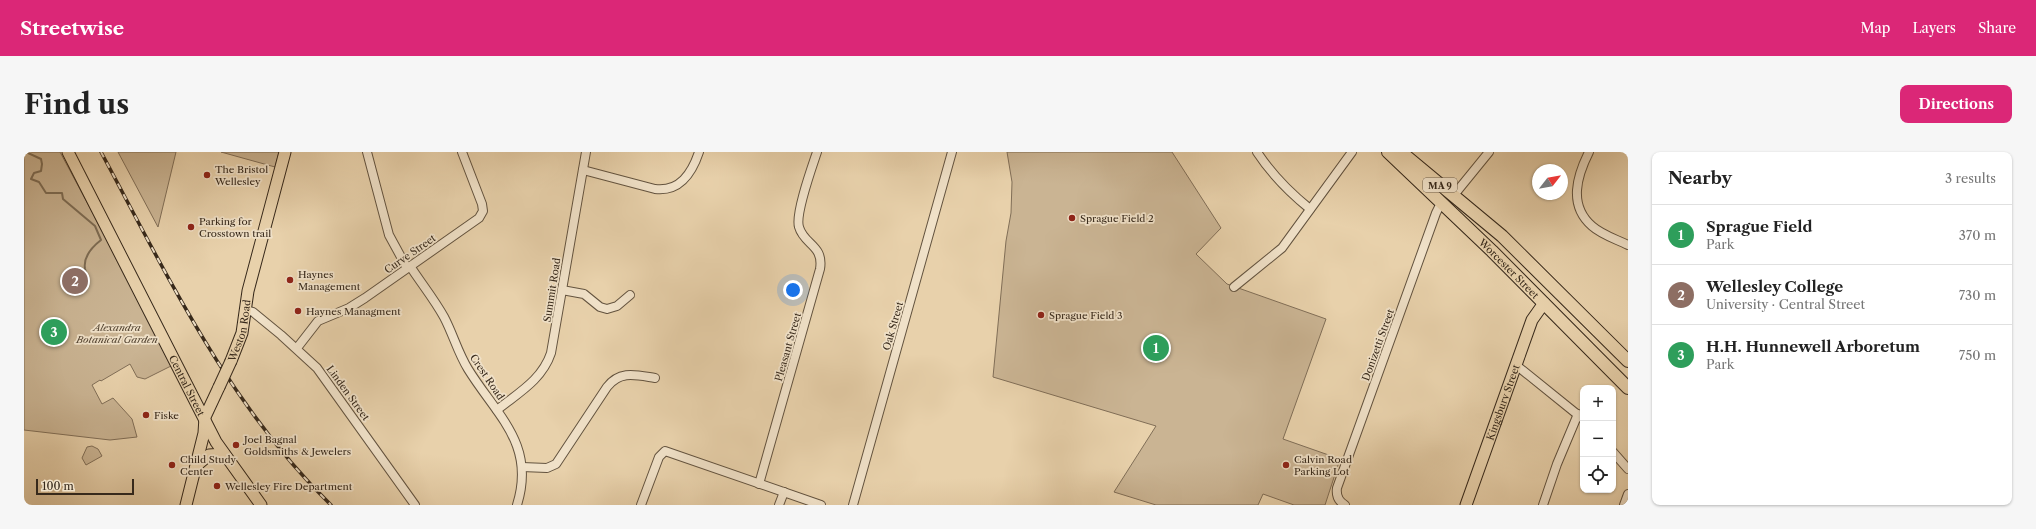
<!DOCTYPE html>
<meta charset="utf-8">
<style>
:root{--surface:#fff;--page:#f6f6f6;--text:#222;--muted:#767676;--line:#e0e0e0;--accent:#db2777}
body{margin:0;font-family:"Libre Caslon Text",serif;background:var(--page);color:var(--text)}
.controls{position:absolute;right:12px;bottom:12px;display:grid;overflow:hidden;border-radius:8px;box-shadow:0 1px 3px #0004}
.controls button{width:36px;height:36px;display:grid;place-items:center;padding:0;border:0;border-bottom:1px solid var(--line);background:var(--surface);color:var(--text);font:20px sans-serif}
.compass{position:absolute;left:1508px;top:12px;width:36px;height:36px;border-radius:50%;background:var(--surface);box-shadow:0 1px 3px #0004;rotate:59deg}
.scale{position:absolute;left:12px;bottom:10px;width:98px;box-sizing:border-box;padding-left:4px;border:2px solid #37291b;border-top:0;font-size:11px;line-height:14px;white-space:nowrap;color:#37291b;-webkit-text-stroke:3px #f0e1c8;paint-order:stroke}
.you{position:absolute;left:769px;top:138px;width:14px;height:14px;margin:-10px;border:3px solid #fff;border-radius:50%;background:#1a73e8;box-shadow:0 0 0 6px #1a73e833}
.badge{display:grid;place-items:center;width:26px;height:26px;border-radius:50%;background:var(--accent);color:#fff;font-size:13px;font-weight:700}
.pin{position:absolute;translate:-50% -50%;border:2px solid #fff;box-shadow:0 1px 4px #0006}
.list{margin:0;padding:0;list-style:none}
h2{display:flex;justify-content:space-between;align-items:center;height:52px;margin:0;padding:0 16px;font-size:17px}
h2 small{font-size:13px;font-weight:400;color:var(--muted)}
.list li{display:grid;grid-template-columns:26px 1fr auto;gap:12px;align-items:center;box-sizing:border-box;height:60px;padding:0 16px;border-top:1px solid var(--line)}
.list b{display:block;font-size:15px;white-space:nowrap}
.list p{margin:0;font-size:13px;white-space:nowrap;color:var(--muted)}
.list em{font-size:13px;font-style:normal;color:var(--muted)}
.icon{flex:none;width:22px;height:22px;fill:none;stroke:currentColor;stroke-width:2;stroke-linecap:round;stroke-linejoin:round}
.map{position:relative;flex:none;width:1604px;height:353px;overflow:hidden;border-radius:8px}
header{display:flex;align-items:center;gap:24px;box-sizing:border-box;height:56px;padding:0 20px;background:var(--accent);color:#fff}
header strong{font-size:19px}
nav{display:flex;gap:22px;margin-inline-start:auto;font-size:14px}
.intro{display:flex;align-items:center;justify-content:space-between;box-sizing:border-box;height:96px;padding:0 24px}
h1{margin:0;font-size:28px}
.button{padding:10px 18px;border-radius:8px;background:var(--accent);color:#fff;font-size:14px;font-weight:700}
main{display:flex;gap:24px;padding:0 24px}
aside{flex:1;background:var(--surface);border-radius:8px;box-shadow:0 1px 3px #0004}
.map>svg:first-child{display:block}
.green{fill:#cab493;stroke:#806e57}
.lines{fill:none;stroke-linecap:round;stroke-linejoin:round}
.stream{stroke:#7d6c54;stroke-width:2}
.minor-casing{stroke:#63533f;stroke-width:10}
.major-casing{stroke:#37291b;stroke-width:13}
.highway-casing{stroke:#37291b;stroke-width:14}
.minor{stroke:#f0e1c8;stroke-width:8}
.major{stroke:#e8d1ab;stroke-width:11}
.highway{stroke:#e8d1ab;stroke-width:12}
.rail-casing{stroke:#37291b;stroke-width:3.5}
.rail{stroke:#f0e1c8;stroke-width:2;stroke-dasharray:6;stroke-linecap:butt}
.major-bridge-casing{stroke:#37291b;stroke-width:13;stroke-linecap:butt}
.major-bridge{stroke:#e8d1ab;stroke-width:11}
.poi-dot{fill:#8f2418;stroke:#f0e1c8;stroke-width:1.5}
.labels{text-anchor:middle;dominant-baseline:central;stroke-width:3.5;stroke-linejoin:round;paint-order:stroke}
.shield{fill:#f0e1c8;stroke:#6e604f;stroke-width:1}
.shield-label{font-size:9px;font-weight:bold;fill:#37291b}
.poi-label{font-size:10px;fill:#37291b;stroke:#f0e1c8;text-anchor:start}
.street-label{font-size:10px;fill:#37291b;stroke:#f0e1c8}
.park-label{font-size:10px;font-style:italic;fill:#544533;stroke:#f0e1c8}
</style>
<header>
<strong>Streetwise</strong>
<nav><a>Map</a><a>Layers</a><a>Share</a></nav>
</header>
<div class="intro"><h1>Find us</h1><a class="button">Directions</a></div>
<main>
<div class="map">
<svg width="1604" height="353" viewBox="0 0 1604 353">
<rect width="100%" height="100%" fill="#e8d1ab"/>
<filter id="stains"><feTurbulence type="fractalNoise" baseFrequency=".005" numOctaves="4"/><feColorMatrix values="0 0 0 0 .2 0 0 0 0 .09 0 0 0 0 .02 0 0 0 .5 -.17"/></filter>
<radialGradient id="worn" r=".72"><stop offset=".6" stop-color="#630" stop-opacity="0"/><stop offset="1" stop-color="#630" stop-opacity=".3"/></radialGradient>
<g class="green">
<polygon points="0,0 36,0 95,110 147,214 121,227 113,225 106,212 77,229 76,228 68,233 78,252 89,246 108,267 113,285 86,288 0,278"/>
<polygon points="94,0 152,0 134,75"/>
<polygon points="197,0 255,0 251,15"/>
<polygon points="983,0 1148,0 1197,76 1172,102 1203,132 1302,167 1259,287 1316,307 1301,353 1270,353 1239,342 1234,353 1132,353 1090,340 1132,274 969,225 982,89 987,61 988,30"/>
<polygon points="68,294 74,297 78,304 62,313 58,306 63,295"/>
</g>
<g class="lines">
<path class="stream" d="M2,0L17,7L18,12L17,19L10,21L7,27L15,30L22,41H38L39,47L71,74L77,88C68,95 59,105 61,117C63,125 65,128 61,135L45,141"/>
<defs>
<g id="minor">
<polyline points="343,0 365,83 383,116"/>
<path d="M1233,0C1248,23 1265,40 1286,57"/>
<path d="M1565,0C1553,24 1544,53 1568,74C1578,83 1592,87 1604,93"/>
<path d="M559,18L631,37C656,40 668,21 675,0"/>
<polyline points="1430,43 1465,0"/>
<path d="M386,114C397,131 410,147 420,165C429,182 434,201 444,217C473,264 512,292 493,353"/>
<polyline points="1210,135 1258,96 1328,0"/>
<polyline points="538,138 560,142 576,155 583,157 593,154 606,143"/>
<polyline points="222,158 229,160 257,183 293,216 391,353"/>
<polyline points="273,196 294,169 325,156 341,146 455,66 459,59 458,52 438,0"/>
<polyline points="1492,213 1559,267"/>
<path d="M473,258C494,241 518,228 527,201L562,0"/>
<polyline points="1589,300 1604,317"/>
<path d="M498,315L523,316L532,312L583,235C596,218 612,223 631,226"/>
<path d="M735,332L796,117C800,93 780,93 775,75C771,62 788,15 793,0"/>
<polyline points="617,353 635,305 641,299 797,353"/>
<polyline points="755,353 760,340"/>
<polyline points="829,353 928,0"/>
<path d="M1321,353C1314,349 1312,343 1313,336L1412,61L1417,51"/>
<polyline points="1519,353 1533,312 1554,262"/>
<polyline points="1600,353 1604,342"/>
</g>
<g id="major">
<path id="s1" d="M44,0L192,290L237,353"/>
<path id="s2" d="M207,209L218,181L224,139L261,0"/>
<polyline points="173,313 185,303 200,302"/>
<polyline points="162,353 180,281 181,265 195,235"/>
<path id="s3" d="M1442,353L1508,168L1520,151"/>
</g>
<g id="highway">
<path id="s4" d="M1364,0L1468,99L1604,236"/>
<polyline points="1377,0 1478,84 1604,209"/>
</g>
</defs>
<use href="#minor" class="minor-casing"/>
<use href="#major" class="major-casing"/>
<use href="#highway" class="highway-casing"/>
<use href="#minor" class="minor"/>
<use href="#major" class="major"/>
<use href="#highway" class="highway"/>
<defs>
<path id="rail" d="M77,0C143,123 206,255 307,353"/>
</defs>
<use href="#rail" class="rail-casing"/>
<use href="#rail" class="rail"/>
<defs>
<polyline id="major-bridge" points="195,235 207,209"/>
</defs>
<use href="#major-bridge" class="major-bridge-casing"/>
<use href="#major-bridge" class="major-bridge"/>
</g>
<g class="poi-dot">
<circle cx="183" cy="23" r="4"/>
<circle cx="1048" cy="66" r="4"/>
<circle cx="167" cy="75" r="4"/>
<circle cx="266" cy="128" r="4"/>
<circle cx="274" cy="159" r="4"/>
<circle cx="1017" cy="163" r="4"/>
<circle cx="122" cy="263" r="4"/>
<circle cx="212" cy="293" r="4"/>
<circle cx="148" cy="313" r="4"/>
<circle cx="1262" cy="313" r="4"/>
<circle cx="193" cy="334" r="4"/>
</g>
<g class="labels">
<rect class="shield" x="1399" y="26" width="34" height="14" rx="3"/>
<g class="shield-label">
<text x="1416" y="33">MA 9</text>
</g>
<g class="poi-label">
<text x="191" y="17">The Bristol<tspan x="191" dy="12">Wellesley</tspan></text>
<text x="1056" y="66">Sprague Field 2</text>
<text x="175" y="69">Parking for<tspan x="175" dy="12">Crosstown trail</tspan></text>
<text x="274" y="122">Haynes<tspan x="274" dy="12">Management</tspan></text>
<text x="282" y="159">Haynes Managment</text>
<text x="1025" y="163">Sprague Field 3</text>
<text x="130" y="263">Fiske</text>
<text x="220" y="287">Joel Bagnal<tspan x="220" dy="12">Goldsmiths &amp; Jewelers</tspan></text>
<text x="156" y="307">Child Study<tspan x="156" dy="12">Center</tspan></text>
<text x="1270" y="307">Calvin Road<tspan x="1270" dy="12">Parking Lot</tspan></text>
<text x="201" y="334">Wellesley Fire Department</text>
</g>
<g class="street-label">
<text transform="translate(386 102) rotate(-35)">Curve Street</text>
<text stroke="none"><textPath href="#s4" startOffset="168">Worcester Street</textPath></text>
<text transform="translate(528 138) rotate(-81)">Summit Road</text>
<text transform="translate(869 174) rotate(-74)">Oak Street</text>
<text stroke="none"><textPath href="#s2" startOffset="32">Weston Road</textPath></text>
<text transform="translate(1354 193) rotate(-70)">Donizetti Street</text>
<text transform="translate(764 195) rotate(-74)">Pleasant Street</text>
<text transform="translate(463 225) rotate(56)">Crest Road</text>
<text stroke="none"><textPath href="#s1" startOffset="262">Central Street</textPath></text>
<text transform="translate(324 241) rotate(54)">Linden Street</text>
<text stroke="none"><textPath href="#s3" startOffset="109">Kingsbury Street</textPath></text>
</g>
<g class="park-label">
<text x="93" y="175">Alexandra<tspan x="93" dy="12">Botanical Garden</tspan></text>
</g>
</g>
<rect width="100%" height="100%" filter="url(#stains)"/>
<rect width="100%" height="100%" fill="url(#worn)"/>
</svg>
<div class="controls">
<button>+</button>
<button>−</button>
<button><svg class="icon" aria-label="locate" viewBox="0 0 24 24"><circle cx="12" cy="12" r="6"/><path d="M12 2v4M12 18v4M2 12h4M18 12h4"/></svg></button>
</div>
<svg class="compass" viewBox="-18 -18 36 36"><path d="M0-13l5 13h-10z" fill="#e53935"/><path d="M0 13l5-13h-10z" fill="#767676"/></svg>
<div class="scale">100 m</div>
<div class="you"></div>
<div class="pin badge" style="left:1132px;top:196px;background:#2e9e5b">1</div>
<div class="pin badge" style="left:51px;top:129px;background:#8d6e63">2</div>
<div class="pin badge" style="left:30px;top:180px;background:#2e9e5b">3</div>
</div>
<aside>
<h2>Nearby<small>3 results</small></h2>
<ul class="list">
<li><span class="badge" style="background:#2e9e5b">1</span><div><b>Sprague Field</b><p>Park</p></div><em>370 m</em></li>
<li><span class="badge" style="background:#8d6e63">2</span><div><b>Wellesley College</b><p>University · Central Street</p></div><em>730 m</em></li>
<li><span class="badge" style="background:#2e9e5b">3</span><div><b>H.H. Hunnewell Arboretum</b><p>Park</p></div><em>750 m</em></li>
</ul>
</aside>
</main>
